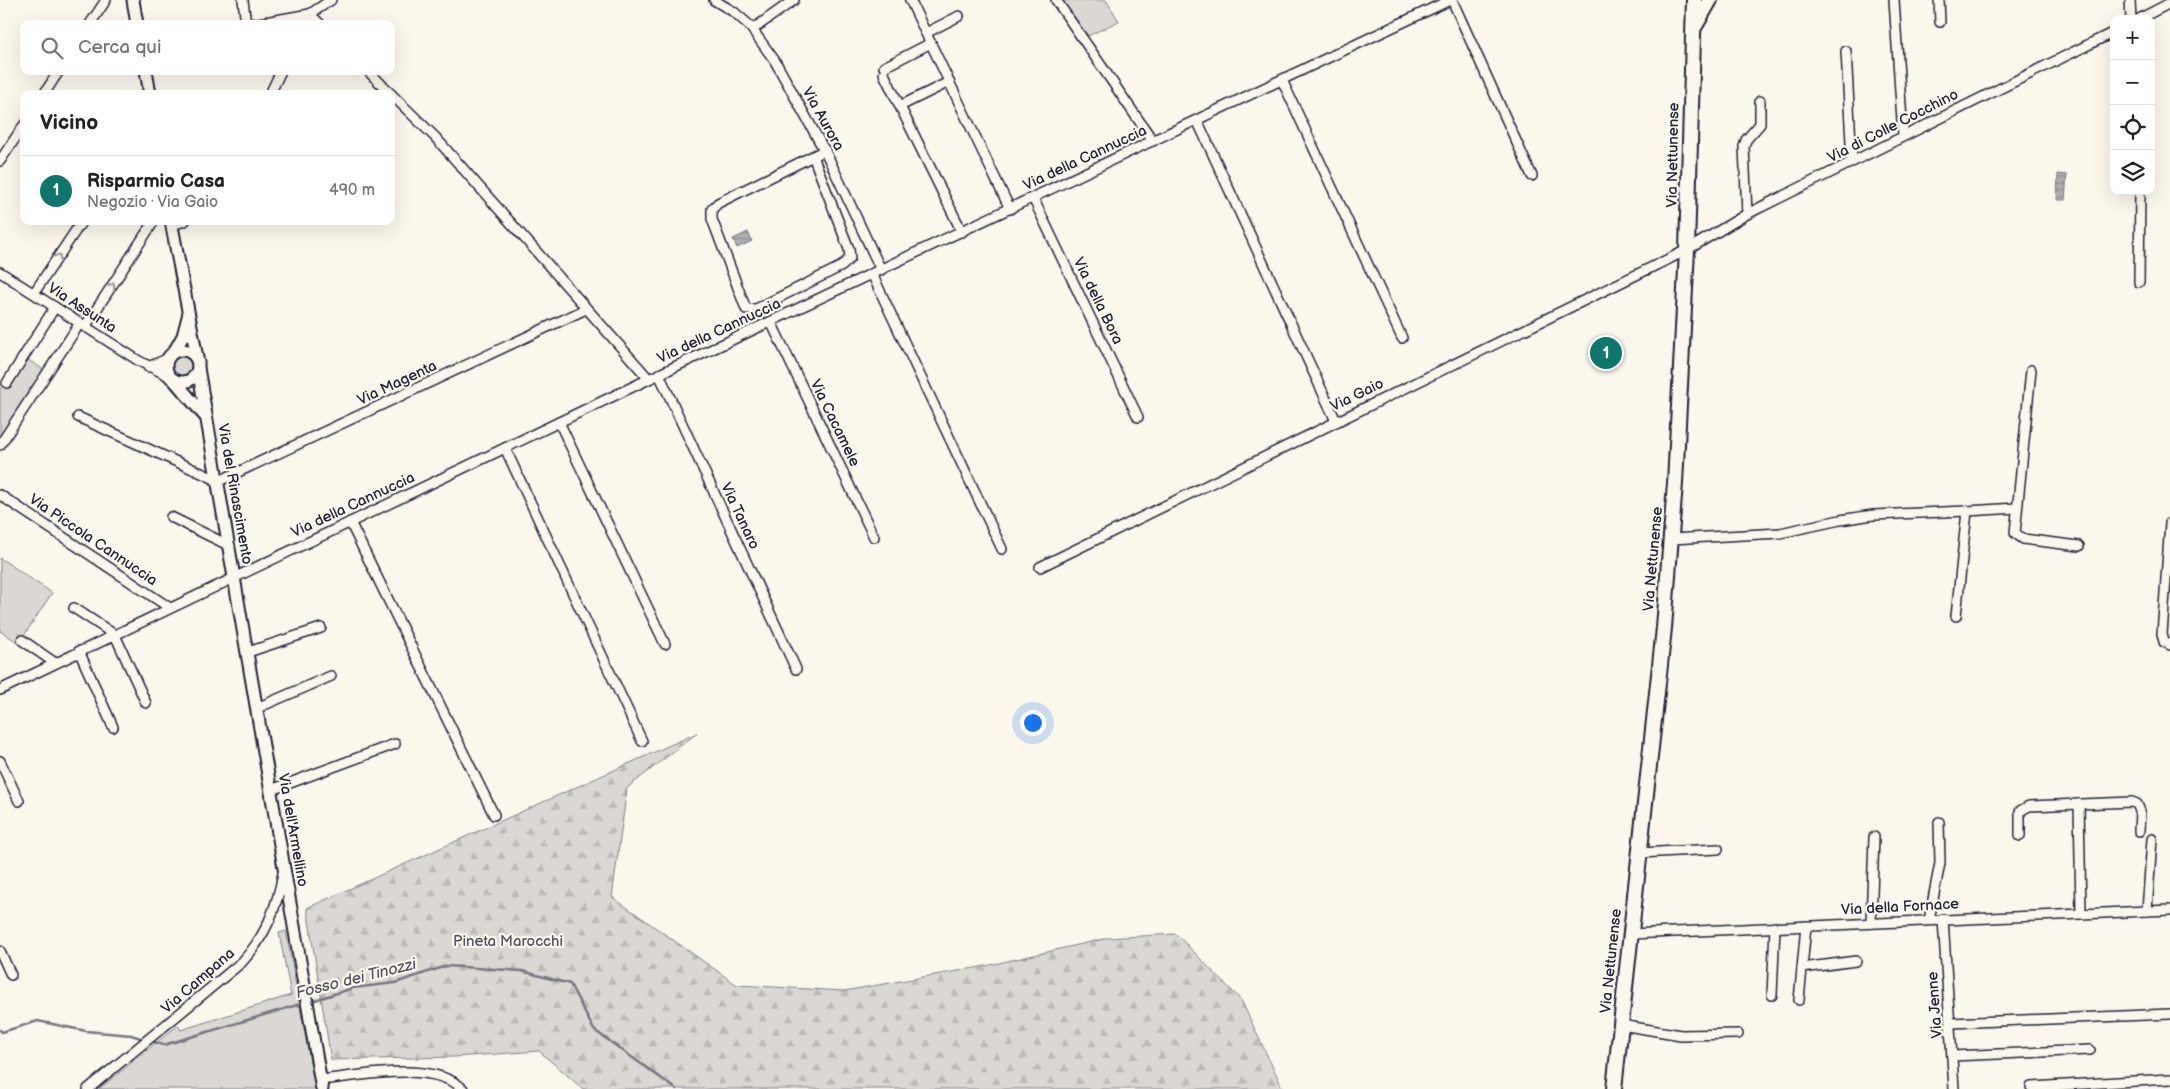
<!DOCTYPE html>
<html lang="it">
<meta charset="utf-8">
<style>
:root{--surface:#fff;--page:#f2f2f2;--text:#222;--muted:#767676;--line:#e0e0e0;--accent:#0f766e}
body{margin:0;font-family:"Balsamiq Sans",sans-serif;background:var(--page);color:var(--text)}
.controls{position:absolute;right:15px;top:15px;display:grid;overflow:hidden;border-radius:10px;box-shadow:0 5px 20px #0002}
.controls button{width:45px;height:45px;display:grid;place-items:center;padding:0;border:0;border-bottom:1px solid var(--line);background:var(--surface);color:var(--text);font:25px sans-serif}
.you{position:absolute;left:1032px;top:722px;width:18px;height:18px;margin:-12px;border:4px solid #fff;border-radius:50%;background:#1a73e8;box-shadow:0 0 0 8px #1a73e833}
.badge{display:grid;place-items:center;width:32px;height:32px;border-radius:50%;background:var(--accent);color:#fff;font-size:16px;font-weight:700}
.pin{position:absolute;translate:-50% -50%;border:2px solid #fff;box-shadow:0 1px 5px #0006}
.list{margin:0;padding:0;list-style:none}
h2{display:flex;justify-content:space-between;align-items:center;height:65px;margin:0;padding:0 20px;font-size:21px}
h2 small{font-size:16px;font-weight:400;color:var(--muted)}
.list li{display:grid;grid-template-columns:32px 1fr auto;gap:15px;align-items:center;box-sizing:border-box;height:70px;padding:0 20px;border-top:1px solid var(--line)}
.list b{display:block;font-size:19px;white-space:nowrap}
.list p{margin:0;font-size:16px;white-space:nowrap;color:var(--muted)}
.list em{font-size:16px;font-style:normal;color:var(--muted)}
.icon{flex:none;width:28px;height:28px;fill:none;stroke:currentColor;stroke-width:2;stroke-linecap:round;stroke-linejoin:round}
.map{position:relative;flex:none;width:2170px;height:1089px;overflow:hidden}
.search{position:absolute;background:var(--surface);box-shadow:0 5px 20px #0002;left:20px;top:20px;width:375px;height:55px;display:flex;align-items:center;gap:12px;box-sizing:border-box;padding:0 18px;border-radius:10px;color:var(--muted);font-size:19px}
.panel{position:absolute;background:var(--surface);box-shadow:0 5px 20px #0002;left:20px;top:90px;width:375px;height:135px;border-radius:10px}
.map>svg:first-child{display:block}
.green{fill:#dbd8d3;stroke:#7e7d87}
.forest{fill:url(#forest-firs);stroke:#7e7d87}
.water{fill:url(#water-rules);stroke:#787681}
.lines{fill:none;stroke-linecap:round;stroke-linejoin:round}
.stream{stroke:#787681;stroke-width:2.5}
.minor-casing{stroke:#22223b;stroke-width:12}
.tertiary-casing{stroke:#22223b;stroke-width:15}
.primary-casing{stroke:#22223b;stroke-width:18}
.minor{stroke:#fbf7ec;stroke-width:9}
.tertiary{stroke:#fbf7ec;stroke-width:11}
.primary{stroke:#fbf7ec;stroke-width:14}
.oneway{stroke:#99979c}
.labels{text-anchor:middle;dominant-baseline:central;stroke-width:4.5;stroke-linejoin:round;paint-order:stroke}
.street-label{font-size:15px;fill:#22223b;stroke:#fbf7ec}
.park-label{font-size:15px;fill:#505061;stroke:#fbf7ec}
.water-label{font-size:16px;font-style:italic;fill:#545364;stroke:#fbf7ec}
</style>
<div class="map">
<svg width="2170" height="1089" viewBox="0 0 2170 1089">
<defs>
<pattern id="forest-firs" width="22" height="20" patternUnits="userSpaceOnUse" patternTransform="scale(1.25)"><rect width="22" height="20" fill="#dbd8d3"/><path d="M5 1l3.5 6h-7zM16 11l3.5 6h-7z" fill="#bcb9b6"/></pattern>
<pattern id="water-rules" width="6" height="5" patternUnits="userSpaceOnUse" patternTransform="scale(1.25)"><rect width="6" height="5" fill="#b1aeb0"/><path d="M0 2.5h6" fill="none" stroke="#908d90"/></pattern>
</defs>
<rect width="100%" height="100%" fill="#fbf7ec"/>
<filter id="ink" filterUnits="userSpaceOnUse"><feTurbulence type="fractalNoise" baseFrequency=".02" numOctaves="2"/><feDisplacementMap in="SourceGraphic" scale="10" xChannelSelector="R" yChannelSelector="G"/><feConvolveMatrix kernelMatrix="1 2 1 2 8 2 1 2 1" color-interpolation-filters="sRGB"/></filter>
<g filter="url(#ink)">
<g class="green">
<polygon points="1062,0 1106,0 1119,21 1088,36"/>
<polygon points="22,356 44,370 0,439 0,389"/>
<circle cx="182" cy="367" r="10"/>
<polygon points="0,558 52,593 19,643 0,631"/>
<polygon points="286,931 315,1089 99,1089 178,1025 181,1030 291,995 279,933"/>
</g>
<polygon class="forest" points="697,733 627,788 612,897 737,985 844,991 986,966 1108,938 1176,934 1241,1000 1283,1089 583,1089 539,1051 454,1057 331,1060 307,908"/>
<g class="water">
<polygon points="2058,174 2067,175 2065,200 2057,200"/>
<polygon points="748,232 752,241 737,248 733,239"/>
</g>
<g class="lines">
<g class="stream">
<polyline points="309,1002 353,988 395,983 446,966 522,971 570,984 594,1030 676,1089"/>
<polyline points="0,1030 2,1032 38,1021 86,1031 131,1035 144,1039"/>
<polyline points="151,1041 164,1045 304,1003"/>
</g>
<defs>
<g id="minor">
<polyline points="243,0 246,24"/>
<polyline points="714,0 734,12 749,25 775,61 828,157 881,270"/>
<polyline points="910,0 1010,209"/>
<polyline points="1056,0 1153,141"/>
<polyline points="1452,0 1532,176"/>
<polyline points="1894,0 1903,136"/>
<polyline points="1939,0 1940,22"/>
<polyline points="2130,0 2131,19"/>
<polyline points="310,14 320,24"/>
<polyline points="2139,19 2170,3"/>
<polyline points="90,24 106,0"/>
<polyline points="253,24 310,14"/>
<polyline points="305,24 310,14 331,0"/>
<polyline points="753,29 794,0"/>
<polyline points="926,33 959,16"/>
<polyline points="1846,51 1852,161"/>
<polyline points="884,67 931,43"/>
<polyline points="368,71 391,94"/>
<polyline points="884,74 962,232"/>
<polyline points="1282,80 1402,338"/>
<polyline points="44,94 59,71"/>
<polyline points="270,94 281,71"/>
<polyline points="391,94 435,137 649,379"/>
<polyline points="900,106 949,82"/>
<polyline points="1197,120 1336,421"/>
<polyline points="813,156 849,249 850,258 842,266 756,309 746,309 712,219 712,209 718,203 813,156 825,150"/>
<polyline points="0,161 24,125"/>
<polyline points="1033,198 1138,417"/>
<polyline points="1747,214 1744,147 1746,140 1760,124 1760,101"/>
<polyline points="172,225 185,221"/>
<polyline points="0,272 139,361 169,376"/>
<polyline points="872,274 1002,549"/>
<polyline points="2139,282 2140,191"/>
<polyline points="34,293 82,221"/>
<polyline points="771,322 874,537"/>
<polyline points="85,327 154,221"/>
<polyline points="148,367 167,359"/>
<polyline points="2031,370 2015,533 2023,539 2079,546"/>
<polyline points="659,374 796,669"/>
<polyline points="7,383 55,307"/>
<polyline points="78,417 219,481 586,309"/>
<polyline points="559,422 665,644"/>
<polyline points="0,445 80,323"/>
<polyline points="505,448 642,741"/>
<polyline points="0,495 170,608"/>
<polyline points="171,517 230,546"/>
<polyline points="350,522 494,815"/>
<polyline points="2170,523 2162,634 2164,642 2170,645"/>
<polyline points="1671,539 1780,533 1840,520 1873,515 1967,511"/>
<polyline points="1040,567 1687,250 1747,214 2114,32"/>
<polyline points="74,608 115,635 146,703"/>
<polyline points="1956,616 1967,511 2017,508"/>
<polyline points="22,640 55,663"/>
<polyline points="79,651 113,727"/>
<polyline points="248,652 321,628"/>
<polyline points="0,690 649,379 1450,0"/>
<polyline points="257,708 331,676"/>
<polyline points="0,761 19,801"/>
<polyline points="271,790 395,744"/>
<polyline points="2079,804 2081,913"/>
<polyline points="2020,836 2020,811 2029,806 2132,802 2137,804 2140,811 2139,831"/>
<polyline points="1639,853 1718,849"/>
<polyline points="2147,911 2152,839"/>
<polyline points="1943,919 1954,1089"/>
<polyline points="1929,920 1940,863 1939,822"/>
<polyline points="1871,923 1874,837"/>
<polyline points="1630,934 2170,910"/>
<polyline points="0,951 11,975"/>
<polyline points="1802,968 1856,961"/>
<polyline points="1772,995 1775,927"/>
<polyline points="1799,1000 1806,926"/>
<polyline points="1951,1023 2170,1014"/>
<polyline points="1621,1025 1681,1035 1738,1034"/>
<polyline points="1952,1056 2090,1050"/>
<path d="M320,1080C361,1076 432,1060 463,1089"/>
<polyline points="2031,1087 2170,1079"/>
<path d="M88,1089L242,962C266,936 277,907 283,873"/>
</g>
<g id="tertiary">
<polyline points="133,0 137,24"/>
<polyline points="146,71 150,94"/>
<polyline points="171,221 198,363"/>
<circle cx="182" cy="366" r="16"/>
<polyline points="174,352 183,336 188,317"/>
<polyline points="198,368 322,1089"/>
<polyline points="174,380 204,415"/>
</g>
<g id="primary">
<polyline points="1695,26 1710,0"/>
<polyline points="1614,1089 1664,628 1675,483 1687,250 1694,0"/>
</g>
</defs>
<use href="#minor" class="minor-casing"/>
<use href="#tertiary" class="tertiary-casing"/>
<use href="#primary" class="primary-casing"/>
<use href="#minor" class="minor"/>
<use href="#tertiary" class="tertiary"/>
<use href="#primary" class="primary"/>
</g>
<defs><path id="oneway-chevron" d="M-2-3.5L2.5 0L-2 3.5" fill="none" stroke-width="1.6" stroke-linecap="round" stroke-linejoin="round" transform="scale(1.25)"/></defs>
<g class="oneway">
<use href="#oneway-chevron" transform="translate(58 257) rotate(-56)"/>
<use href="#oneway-chevron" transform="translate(112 286) rotate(-57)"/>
</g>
</g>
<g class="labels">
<g class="street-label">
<text transform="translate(823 119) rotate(61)">Via Aurora</text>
<text transform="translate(1893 126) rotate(-27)">Via di Colle Cocchino</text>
<text transform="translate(1673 155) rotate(-89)">Via Nettunense</text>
<text transform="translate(1085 158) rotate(-25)">Via della Cannuccia</text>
<text transform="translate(1098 301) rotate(64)">Via della Bora</text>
<text transform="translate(82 308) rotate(33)">Via Assunta</text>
<text transform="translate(719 331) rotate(-25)">Via della Cannuccia</text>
<text transform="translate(397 383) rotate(-25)">Via Magenta</text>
<text transform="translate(1357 395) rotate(-26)">Via Gaio</text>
<text transform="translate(835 423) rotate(64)">Via Cacamele</text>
<text transform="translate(235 494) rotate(80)">Via del Rinascimento</text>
<text transform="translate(353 505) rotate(-25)">Via della Cannuccia</text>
<text transform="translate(740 516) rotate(65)">Via Tanaro</text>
<text transform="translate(93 540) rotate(34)">Via Piccola Cannuccia</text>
<text transform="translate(1653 559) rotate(-85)">Via Nettunense</text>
<text transform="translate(293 830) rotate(80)">Via dell'Armellino</text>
<text transform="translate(1900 907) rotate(-3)">Via della Fornace</text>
<text transform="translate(1611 961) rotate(-84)">Via Nettunense</text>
<text transform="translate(198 981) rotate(-41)">Via Campana</text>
<text transform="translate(1935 1005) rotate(-94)">Via Jenne</text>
</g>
<g class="park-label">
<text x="508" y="941">Pineta Marocchi</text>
</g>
<g class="water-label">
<text transform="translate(356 979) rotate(-14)">Fosso dei Tinozzi</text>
</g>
</g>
</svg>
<div class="controls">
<button>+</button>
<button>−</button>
<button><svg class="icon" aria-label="locate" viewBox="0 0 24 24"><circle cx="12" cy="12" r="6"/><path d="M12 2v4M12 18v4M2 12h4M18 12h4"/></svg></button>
<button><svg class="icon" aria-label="layers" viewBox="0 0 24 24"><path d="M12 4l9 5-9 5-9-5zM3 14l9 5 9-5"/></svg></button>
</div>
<div class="you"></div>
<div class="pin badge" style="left:1606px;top:353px">1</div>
<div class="search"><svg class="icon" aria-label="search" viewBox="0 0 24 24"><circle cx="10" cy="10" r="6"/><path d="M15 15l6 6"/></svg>Cerca qui</div>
<section class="panel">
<h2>Vicino<small></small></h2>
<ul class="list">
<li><span class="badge">1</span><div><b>Risparmio Casa</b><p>Negozio · Via Gaio</p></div><em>490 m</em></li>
</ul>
</section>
</div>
